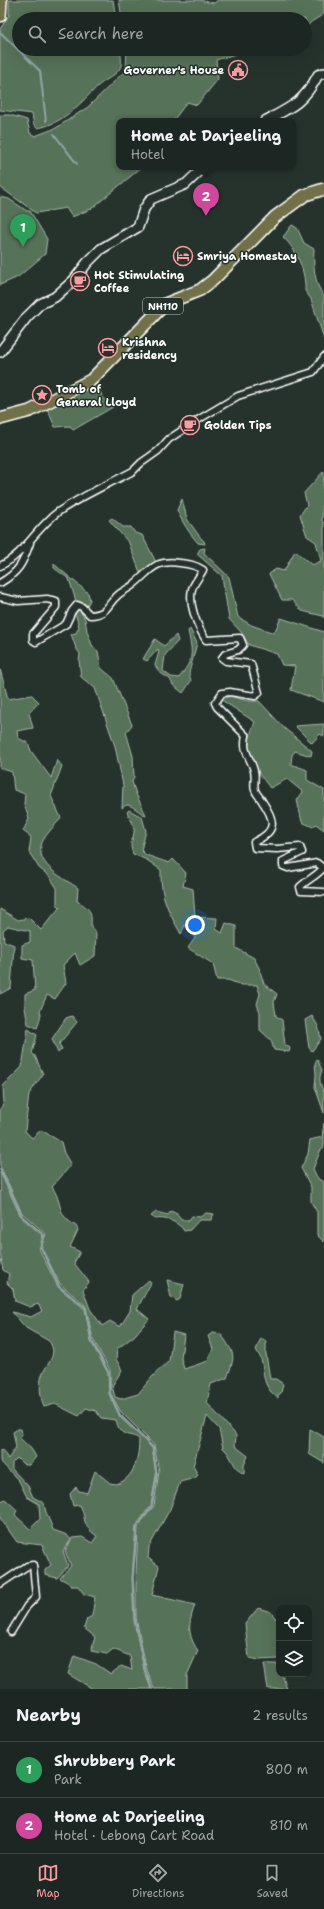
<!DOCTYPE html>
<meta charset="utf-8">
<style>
:root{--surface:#1c2622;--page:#29322f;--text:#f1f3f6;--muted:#a0a5a5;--line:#3a4340;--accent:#ff9aa2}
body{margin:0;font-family:"Shantell Sans",sans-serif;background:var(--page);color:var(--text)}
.controls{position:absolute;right:12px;bottom:12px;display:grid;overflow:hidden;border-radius:8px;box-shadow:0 4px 16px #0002}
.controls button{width:36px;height:36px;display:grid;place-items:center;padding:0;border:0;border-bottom:1px solid var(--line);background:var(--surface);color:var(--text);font:20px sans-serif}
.you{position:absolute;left:195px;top:925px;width:14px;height:14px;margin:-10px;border:3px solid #fff;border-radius:50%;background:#1a73e8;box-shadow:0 0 0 6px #1a73e833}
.badge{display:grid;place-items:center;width:26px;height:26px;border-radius:50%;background:var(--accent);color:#fff;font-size:13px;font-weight:700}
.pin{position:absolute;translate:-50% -33px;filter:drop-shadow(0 1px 2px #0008)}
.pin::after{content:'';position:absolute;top:21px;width:14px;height:12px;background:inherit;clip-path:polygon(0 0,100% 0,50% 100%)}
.popup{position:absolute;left:116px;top:118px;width:180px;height:52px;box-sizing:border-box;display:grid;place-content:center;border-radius:8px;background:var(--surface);filter:drop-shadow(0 1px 3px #0005);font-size:13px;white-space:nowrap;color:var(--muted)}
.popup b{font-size:15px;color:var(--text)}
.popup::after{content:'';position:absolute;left:50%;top:100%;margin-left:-8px;border:8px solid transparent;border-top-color:var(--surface)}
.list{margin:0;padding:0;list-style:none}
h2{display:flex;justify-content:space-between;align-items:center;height:52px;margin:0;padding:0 16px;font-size:17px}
h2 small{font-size:13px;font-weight:400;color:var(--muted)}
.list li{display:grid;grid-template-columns:26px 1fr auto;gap:12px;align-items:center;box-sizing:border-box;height:56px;padding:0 16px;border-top:1px solid var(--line)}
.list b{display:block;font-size:15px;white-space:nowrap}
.list p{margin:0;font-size:13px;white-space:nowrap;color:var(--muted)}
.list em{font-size:13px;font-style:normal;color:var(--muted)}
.icon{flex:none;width:22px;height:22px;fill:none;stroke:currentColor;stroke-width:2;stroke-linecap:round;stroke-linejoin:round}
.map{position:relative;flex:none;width:324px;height:1689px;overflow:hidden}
.search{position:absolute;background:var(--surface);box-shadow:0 4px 16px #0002;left:12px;right:12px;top:12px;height:44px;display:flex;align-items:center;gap:10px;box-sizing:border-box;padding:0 14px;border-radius:22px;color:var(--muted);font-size:15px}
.sheet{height:164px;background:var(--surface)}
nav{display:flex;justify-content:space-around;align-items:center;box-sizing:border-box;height:56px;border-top:1px solid var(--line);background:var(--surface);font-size:11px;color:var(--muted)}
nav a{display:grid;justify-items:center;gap:2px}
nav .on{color:var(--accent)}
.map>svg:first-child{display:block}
.green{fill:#567258;stroke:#aab8ac}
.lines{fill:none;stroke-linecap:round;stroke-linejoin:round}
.stream{stroke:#92a7a9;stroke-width:2}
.minor-casing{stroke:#fff;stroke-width:9}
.secondary-casing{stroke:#fff;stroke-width:12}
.trunk-casing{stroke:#fff;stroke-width:14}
.minor{stroke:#26332d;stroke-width:6}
.secondary{stroke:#26332d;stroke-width:9}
.trunk{stroke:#726f4a;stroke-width:11}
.labels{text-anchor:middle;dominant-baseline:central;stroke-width:3;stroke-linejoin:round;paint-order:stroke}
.shield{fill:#26332d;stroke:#bec2c0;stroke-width:1}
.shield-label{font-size:10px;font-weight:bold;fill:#fff}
.poi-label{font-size:11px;font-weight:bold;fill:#fff;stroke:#26332d;text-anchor:start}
</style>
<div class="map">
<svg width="324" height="1689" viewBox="0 0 324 1689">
<rect width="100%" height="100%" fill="#26332d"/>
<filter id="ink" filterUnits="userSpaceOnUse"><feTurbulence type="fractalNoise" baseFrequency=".025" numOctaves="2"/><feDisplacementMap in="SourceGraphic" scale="8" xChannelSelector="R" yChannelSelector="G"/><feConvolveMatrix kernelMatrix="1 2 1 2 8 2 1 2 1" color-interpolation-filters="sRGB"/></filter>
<g filter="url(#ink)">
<g class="green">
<path d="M9,0H113L116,19H19V49H120C121,56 123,64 119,70C114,76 105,80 99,85C81,102 64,124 37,128L34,125L32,114L0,110V29L9,15Z"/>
<polygon points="119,0 199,0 214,3 218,0 324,0 324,14 311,22 305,29 305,19 122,19"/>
<polygon points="127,49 252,49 216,60 218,79 197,105 187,102 173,121 119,121 119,167 142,167 91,209 72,217 66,208 36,213 0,187 0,115 10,115 27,120 30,133 35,136 56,128 88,107 126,70"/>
<polygon points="0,197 9,199 27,211 30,211 47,239 45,254 18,277 0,285"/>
<path d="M292,225L297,228L304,243L314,249C313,264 314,284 324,296V339L311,299L305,291C306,272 297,250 283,237Z"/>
<polygon points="96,381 102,396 113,407 73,430 70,426 55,427 46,406"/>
<polygon points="324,471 322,521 324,523 324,618 323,616 302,611 292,600 282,600 269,574 276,569 284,571 295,551 312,565 321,561 316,542 307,536 300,515 307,505 304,493"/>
<path d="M182,499L187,519L200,537L204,541L205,544L198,543C190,534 182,522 177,510Z"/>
<polygon points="112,518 123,527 131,527 135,533 142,535 156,562 141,575 129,543 109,520"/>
<polygon points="205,548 204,553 229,577 238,617 251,625 274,633 281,618 324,632 324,702 291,690 295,666 282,665 277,654 249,645 241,632 229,619 222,576 197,554 200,549"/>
<polygon points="54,564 88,593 90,600 87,606 83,607 76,601 69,579 54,568"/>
<path d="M78,609L81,612L85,619L87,631L92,645L98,651L101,668L113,678L132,725L126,732L133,756L134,777L132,782L136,794L146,815C138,813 134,805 126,805L122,808L123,785L115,746L95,688L81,677L79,661L80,654L76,648L71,634L76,633L79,627L75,612Z"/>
<path d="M190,629L197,643L189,673L191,681L183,693L173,685L170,679L159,672L155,665L159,652L158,649L147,661L143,659L155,639L164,646L176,635L178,641L165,655L163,671L171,677L179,678C194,658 193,655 188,631Z"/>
<path d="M0,669L8,699L32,695L39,702L29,713L33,728L17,731L18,738L28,743L31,751L51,778L57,760L62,766L51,796L61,818C55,826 43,836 41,846C37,866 65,879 78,888L77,901C90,909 92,910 91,927L96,933L95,956L80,965L75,953L63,965L66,983L55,999L47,995L40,1011L41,1015L37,1028L28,1024L25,1008V994L35,990L33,960L22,958V945L30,942V931L8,926L3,930L4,941L14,945L11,988L0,994V909L18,920L29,918L41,930L60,907L57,904V888L49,876L39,868L29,852L31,837L23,831L29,819L24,804L25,794L14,790L12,772L0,768Z"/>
<path d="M230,696L248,701H259L284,728L312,751L311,756L295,751L292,755L291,764L307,770V780L324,790V830L316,824L313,827L302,822L297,800L303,792L287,779L270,788C251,763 241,754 255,722L220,699Z"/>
<polygon points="324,724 324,736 320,734 312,743 295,726"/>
<path d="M129,810L142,817L146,831L141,850L146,855L169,863L173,859L186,873L183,886L193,889L195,917L217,918L216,929L222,933L226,923L236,926V948L254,958L259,968L264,984L277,994L274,1002L276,1016L282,1020L285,1045L290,1048L289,1052L274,1050L271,1040L260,1030V1012L257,1004L260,994L257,985H241L228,980H217L213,964L188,948L195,938L185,925L181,934C168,911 160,896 161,870L147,860L133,854C129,843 132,843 134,833C135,826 130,818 127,812Z"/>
<polygon points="72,1016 77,1022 59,1044 62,1049 58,1053 52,1039 66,1018"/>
<polygon points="312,1016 318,1026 321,1039 312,1051 309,1048 305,1020"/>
<path d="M28,1029L37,1035L32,1053L35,1056L43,1074L29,1094L25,1131L32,1138L41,1130L61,1142L64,1153L71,1165L52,1187C64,1204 55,1214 76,1226L78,1230L70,1247L80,1252L74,1263L89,1282L83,1290L90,1309L102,1326L110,1321L120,1327L130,1311L132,1295L149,1280L151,1283L137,1309L149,1319L134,1336L117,1349L116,1359L122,1370L112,1386L115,1397L121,1399L138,1394L153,1376L169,1361L173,1332L184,1335L181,1358L184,1369L208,1361L213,1349L208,1336L213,1333L221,1334C235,1355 236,1354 227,1378L211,1384L207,1403L236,1435L235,1446L248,1456L244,1465V1474C233,1469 232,1455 223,1448L219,1429L207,1416L193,1466L198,1475L195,1478L180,1482L170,1509L149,1547L148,1558L159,1566L152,1595L195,1605C188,1624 187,1634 198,1651L187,1675V1689H154L146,1667L136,1618V1575L138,1526L154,1506L159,1471L154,1445L121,1412L110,1393V1370L93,1339L85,1305L60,1284L41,1247L46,1234L22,1213L0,1166V1109L4,1103L3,1086L22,1067Z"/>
<path d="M317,1059L322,1070C318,1080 320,1083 324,1092C324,1098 324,1107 324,1113L315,1087L316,1074L315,1063Z"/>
<polygon points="324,1123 324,1147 321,1149 313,1169 318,1179 324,1182 324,1242 317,1235 317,1212 311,1202 311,1187 301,1168 308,1154 310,1140 322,1137"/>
<path d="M0,1172L21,1217L43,1236L39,1249L58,1287L85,1309L91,1342L108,1373L109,1394L120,1417L152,1448L156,1475L151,1505L136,1526L132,1578L134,1621L144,1670L151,1689H93L68,1674L74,1656L96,1664L111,1674L121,1666L132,1670L130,1656L113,1649L107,1654L91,1651L95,1637L84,1628L87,1619L92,1616L95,1597L84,1594L78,1586H71L67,1582L60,1578L71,1566L65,1551L72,1538L82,1537L92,1543L97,1536C81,1525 87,1520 80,1505L73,1506L70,1494L76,1487L79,1491L87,1493L95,1471L110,1483L116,1484C135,1479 139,1456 139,1439C134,1434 125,1437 120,1430C118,1428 117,1423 116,1420L101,1418L96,1411L86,1408L79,1416L55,1404L44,1407C41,1399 39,1388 41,1379C44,1364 60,1357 49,1341L26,1328L12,1312L31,1317L42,1311L38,1304L30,1307L15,1301L13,1289L7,1283L9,1274L3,1270L0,1253V1230H1Z"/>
<path d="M171,1211L177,1214L181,1220H189L192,1216L200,1217L206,1213L214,1214L211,1220H199L190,1230L184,1231C179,1222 165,1217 155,1219L151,1216L156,1212L168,1215Z"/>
<polygon points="167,1280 184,1284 180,1299 177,1301 171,1297"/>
<path d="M261,1338L266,1341V1354L270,1379H276L283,1384L281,1393L278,1395V1398C256,1382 269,1367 256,1350Z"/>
<path d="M18,1429H21L22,1434L20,1438C27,1446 30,1445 36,1457L29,1465H24L17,1458L12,1463V1469L28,1486L33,1497L44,1503C45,1513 50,1520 53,1530L67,1535L71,1540L63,1551L68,1566L57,1578L45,1575V1570L51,1565L42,1545L17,1542L0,1518V1502L5,1499L17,1510L15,1515L30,1529L40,1519L39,1504L27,1497L19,1481L0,1461V1450L3,1451L8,1459L16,1447L13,1432Z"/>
<polygon points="310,1429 324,1437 324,1463 309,1454"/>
<polygon points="258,1608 271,1612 275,1618 279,1618 279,1659 258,1660 249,1658 245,1624"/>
<polygon points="264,1664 279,1664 279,1674 282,1674 287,1689 268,1689"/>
</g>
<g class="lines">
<g class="stream">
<polyline points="0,32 40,71 46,121"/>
<polyline points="54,134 77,164"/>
<polyline points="0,1169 22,1216 44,1235 41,1248 59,1286 86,1308 92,1341 109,1373 110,1394 120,1415 153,1447 157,1475 152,1506 137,1527 133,1577 135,1620 145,1669 152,1689"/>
</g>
<defs>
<g id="minor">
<path d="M0,566C24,555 36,528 58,512C81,496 109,484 133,471L141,463L158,451L169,439L201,418L238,396L313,372L324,357"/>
<path d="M0,583C19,572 23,563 30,543"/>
<path d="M0,597L18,601L47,599L56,601V607L33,634V640L36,642L66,624L72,611L77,605L82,607L90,615C109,614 106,605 118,595C122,591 128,589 133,585C151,570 155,559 180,563C189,564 196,565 203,570C200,576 194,583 192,589C188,604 198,628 206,640L240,638L243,645L238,650L225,654L222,658L226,661L251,664L259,693L255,696L230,692L222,693L215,703L217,707L246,736C242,752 251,758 254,771C256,777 253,785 255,790C256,794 260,797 262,801C275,820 278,831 254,842L255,848L277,849L300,847L302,852L283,861V866L288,868L317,863L323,868C317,876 308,879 300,887L301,891L324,892"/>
<polyline points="0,1584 27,1566 33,1565 36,1597 27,1606 11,1632"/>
</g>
<g id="secondary">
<path d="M265,121C292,107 304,102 318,75L324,73"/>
<polyline points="0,352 27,317 40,304 55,297 74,280 87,263 101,249 138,227 144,209 151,199 186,184 204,167"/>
</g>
<g id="trunk">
<polyline points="0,16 1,0"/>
<polyline points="0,419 30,411 91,380 165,304 200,290 213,280 275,217 305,195 324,189"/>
</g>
</defs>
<use href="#minor" class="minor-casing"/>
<use href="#secondary" class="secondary-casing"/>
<use href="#trunk" class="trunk-casing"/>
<use href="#minor" class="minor"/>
<use href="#secondary" class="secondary"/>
<use href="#trunk" class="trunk"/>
</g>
</g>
<defs>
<symbol id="civic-ring" viewBox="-11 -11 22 22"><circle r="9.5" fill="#26332d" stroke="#ff9aa2" stroke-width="1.5"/><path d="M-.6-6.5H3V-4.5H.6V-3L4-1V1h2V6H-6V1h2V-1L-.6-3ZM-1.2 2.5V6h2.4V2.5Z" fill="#ff9aa2"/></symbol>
<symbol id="hotel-ring" viewBox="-11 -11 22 22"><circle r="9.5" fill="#26332d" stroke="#ff9aa2" stroke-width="1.5"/><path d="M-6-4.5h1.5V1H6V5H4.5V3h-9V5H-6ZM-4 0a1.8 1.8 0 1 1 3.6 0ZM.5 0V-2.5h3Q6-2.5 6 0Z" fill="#ff9aa2"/></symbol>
<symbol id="cafe-ring" viewBox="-11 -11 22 22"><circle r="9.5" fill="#26332d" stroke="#ff9aa2" stroke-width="1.5"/><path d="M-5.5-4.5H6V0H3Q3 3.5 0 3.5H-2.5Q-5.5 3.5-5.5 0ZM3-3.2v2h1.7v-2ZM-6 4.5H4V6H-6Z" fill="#ff9aa2"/></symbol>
<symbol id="sight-ring" viewBox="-11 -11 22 22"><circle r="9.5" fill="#26332d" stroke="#ff9aa2" stroke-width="1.5"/><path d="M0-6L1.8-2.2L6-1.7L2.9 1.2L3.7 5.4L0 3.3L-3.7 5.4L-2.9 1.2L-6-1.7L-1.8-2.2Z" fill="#ff9aa2"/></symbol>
</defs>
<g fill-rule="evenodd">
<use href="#civic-ring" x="227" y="59" width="22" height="22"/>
<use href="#hotel-ring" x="172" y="245" width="22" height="22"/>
<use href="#cafe-ring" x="69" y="270" width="22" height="22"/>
<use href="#hotel-ring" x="97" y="337" width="22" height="22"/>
<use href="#sight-ring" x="31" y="384" width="22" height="22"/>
<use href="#cafe-ring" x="179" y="414" width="22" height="22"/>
</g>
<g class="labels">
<rect class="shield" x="143" y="298" width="40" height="16" rx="3"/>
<g class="shield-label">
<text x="163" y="306">NH110</text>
</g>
<g class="poi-label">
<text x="224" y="70" text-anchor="end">Governer's House</text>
<text x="197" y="256">Smriya Homestay</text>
<text x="94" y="275">Hot Stimulating<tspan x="94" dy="13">Coffee</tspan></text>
<text x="122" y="342">Krishna<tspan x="122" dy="13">residency</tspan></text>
<text x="56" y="389">Tomb of<tspan x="56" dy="13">General Lloyd</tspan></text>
<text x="204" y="425">Golden Tips</text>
</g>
</g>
</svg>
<div class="controls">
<button><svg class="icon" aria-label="locate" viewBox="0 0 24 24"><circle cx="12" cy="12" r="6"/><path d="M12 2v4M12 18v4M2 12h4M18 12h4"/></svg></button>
<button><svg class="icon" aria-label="layers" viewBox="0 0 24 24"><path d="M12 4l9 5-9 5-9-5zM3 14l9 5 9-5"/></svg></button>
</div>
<div class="you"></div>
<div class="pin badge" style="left:23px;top:247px;background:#2e9e5b">1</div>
<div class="pin badge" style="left:206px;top:216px;background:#d1479c">2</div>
<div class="popup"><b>Home at Darjeeling</b>Hotel</div>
<div class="search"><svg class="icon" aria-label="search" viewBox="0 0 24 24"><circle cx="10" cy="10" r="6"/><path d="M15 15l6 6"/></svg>Search here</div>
</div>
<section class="sheet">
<h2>Nearby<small>2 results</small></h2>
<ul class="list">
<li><span class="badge" style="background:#2e9e5b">1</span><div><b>Shrubbery Park</b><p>Park</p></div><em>800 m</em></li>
<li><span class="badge" style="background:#d1479c">2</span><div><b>Home at Darjeeling</b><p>Hotel · Lebong Cart Road</p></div><em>810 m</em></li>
</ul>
</section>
<nav>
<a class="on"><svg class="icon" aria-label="map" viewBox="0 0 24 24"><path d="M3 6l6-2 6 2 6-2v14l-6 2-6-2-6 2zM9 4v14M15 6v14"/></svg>Map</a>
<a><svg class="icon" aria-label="directions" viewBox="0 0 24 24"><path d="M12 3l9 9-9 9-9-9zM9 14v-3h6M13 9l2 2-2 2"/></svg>Directions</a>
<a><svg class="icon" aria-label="saved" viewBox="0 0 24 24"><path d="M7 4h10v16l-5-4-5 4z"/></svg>Saved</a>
</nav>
